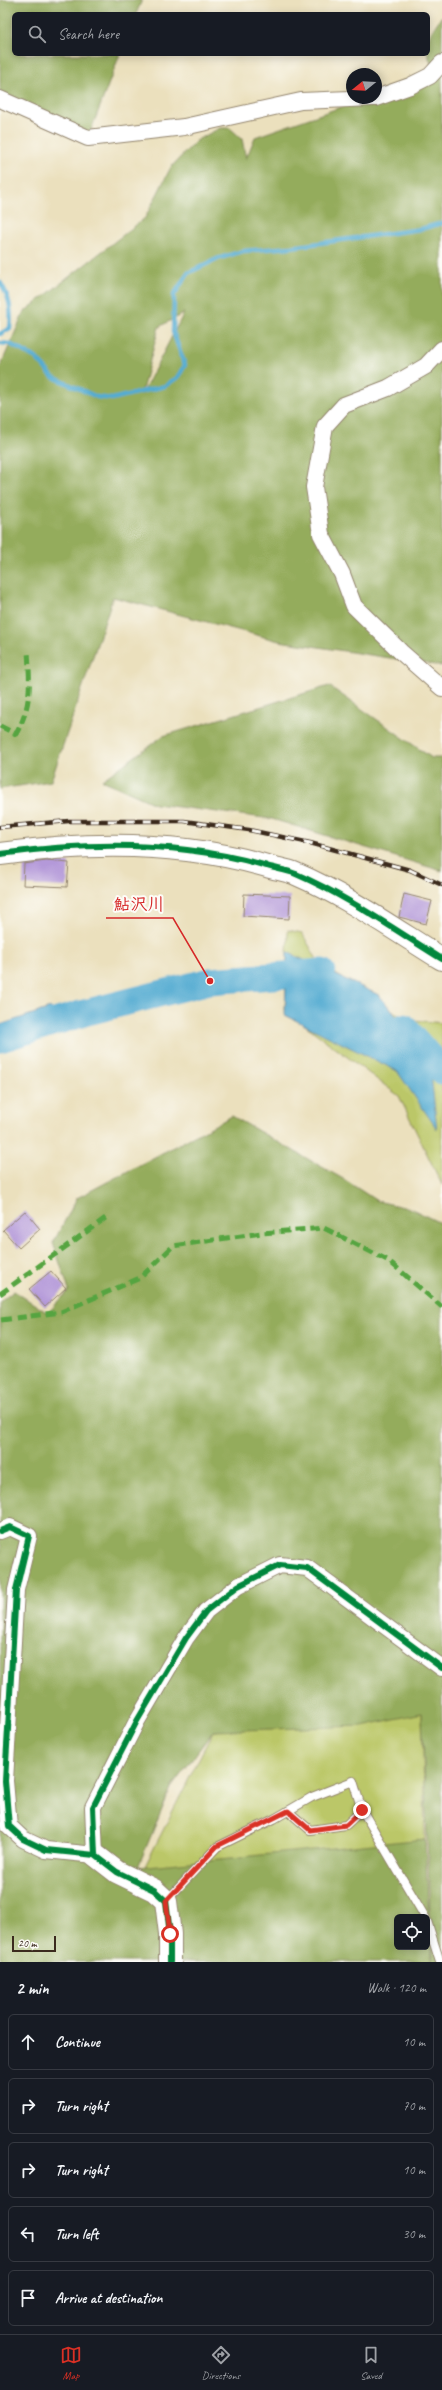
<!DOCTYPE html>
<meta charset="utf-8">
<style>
:root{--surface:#171b24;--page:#20242c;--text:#f1f3f6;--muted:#9ea1a6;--line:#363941;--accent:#d93025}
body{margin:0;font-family:Caveat,"Klee One",sans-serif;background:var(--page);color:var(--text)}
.controls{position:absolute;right:12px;bottom:12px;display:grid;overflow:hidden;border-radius:6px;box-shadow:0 2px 10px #0003}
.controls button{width:36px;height:36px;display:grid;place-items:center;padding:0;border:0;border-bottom:1px solid var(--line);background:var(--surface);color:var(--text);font:20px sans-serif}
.compass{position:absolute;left:346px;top:68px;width:36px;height:36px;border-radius:50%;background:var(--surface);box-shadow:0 2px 10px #0003;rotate:252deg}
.scale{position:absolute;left:12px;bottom:10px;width:44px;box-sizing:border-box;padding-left:4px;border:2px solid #3b2a1e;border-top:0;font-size:11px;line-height:14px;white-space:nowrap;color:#3b2a1e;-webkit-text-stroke:3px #fdfcf7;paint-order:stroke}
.stop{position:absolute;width:12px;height:12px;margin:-9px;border:3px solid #d93025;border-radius:50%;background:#fff}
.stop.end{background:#d93025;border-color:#fff;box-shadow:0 1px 4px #0008}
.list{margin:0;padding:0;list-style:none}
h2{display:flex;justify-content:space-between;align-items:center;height:52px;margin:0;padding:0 16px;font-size:17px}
h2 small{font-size:13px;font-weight:400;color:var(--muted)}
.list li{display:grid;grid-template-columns:26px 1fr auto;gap:12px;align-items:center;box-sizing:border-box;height:56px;margin:0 8px 8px;padding:0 8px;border:1px solid var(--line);border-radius:6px}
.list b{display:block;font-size:15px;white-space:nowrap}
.list em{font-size:13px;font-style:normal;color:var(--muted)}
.icon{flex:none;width:22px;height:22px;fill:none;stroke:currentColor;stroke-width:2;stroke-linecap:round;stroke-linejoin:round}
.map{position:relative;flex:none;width:442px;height:1962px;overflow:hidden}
.search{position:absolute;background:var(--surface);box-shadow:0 2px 10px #0003;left:12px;right:12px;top:12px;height:44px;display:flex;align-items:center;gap:10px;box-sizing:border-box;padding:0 14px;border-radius:6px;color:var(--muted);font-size:15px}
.sheet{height:372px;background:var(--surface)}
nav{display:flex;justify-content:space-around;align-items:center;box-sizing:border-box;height:56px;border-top:1px solid var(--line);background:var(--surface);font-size:11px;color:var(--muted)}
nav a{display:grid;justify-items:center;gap:2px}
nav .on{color:var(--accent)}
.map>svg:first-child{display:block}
.green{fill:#bbc768;stroke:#7b7843}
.forest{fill:#94ac5c;stroke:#686b3d;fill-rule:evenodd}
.water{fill:#55acd2;stroke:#486b78}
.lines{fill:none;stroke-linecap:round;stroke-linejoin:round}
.stream{stroke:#55acd2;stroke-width:4.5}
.river{stroke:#55acd2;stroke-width:27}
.building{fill:#b499d9}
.lane-casing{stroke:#93856e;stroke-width:10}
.street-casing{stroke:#93856e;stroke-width:18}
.secondary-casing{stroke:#93856e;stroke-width:24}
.lane{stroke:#fff;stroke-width:8}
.street{stroke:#fff;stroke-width:16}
.secondary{stroke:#fff;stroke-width:22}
.rail-casing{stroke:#3b2a1e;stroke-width:4.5}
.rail{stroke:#fdfcf7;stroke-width:3;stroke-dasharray:9;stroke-linecap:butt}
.quiet{stroke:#54a441;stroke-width:5;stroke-dasharray:10 5;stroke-linecap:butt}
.cycleway-casing{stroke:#fdfcf7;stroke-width:8}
.cycleway{stroke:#00873e;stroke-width:6}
.route{stroke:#d93025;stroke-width:5}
.leader{fill:none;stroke:#d62828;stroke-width:1.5}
.callout-dot{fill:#d62828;stroke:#fdfcf7;stroke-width:1.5}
.callout-label{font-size:17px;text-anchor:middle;font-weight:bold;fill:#d62828;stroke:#fdfcf7;stroke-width:4;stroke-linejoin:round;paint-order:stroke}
</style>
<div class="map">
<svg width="442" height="1962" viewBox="0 0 442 1962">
<rect width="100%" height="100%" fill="#fdfcf7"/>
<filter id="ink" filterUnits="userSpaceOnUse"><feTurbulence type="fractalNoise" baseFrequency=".025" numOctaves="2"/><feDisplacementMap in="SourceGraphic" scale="8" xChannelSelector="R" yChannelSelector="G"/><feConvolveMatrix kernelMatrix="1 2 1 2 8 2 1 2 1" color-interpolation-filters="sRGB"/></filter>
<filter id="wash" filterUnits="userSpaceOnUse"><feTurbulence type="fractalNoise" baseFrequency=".012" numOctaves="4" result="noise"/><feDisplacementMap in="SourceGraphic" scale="16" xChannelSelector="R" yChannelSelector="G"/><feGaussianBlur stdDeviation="0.9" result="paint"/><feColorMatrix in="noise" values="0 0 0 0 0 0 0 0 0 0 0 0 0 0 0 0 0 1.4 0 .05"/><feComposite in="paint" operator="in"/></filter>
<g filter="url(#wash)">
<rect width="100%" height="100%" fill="#ebe0bd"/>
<g class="green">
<polygon points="288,930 302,933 319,963 405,1019 442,1023 442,1185 399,1096 285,1010"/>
<polygon points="422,1713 425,1839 137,1882 213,1731"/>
</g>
<g class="forest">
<polygon points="0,0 142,0 136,14 14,14 14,54 120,54 88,138 0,99"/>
<path d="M442,16V666L279,641L113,597L51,781L0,789V367L24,312L145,218L171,167L197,140L220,128H230L242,139L246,159L255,137L367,98L433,68C423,46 427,36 442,16ZM184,313L142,394H141L159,327Z"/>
<polygon points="329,686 432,758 442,758 442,871 272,819 155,804 102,780 163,736"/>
<path d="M232,1116L345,1180L377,1201L412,1209L442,1224V1962H432L422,1713L362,1726L213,1731L171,1788L138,1867L425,1839L431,1962H0V1302L14,1291L48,1313L69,1290L53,1243L77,1198ZM397,1917H427V1947H397Z"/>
</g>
<g class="water">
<polygon points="287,952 379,995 429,1056 437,1129 397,1071 285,1015"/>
<polygon points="50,1008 62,1020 0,1042 0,1025"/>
</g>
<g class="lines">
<g class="stream">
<path d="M0,282C10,297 12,311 10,328L0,334"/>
<polyline points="0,343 10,344 36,358 53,377 97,397 112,399 165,386 178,377 185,365 173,332 174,295 188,273 217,259 243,251 291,247 421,229 442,223"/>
</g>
<g class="river">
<polyline points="404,1027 442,1071"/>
<polyline points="0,1039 84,1013 210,981 322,972"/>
</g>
</g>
<g id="blocks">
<g class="building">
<polygon points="46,861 69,863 67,887 23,885 24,864"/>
<polygon points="244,894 290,896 289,919 243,916"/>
<polygon points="404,894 432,901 426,924 399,917"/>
<polygon points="25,1211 40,1229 19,1248 3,1230"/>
<polygon points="51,1271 66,1288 45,1307 29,1289"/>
</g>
</g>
</g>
<g filter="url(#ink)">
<use href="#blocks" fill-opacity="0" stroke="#93856e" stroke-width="1"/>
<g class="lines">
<defs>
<g id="lane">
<polyline points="288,1811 310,1830 346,1825 362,1810"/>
<polyline points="167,1900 217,1847 274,1819 312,1797 353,1781 362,1810 425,1917"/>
<polyline points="427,1921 440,1962"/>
</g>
<g id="street">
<polyline points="376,98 410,86 430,76 442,63"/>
<polyline points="0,99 88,138 184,127 301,101 374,98"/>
<polyline points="442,349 426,366 388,388 344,405 325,426 314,487 321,534 342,574 354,606 401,652 442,688"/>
<polyline points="0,1531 10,1527 29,1536 16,1590 5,1781 9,1826 23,1839 46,1850 95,1855 93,1807 137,1721 186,1638 206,1611 238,1586 280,1565 307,1568 442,1668"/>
</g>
<g id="secondary">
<path d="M0,854C87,842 181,841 267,866C276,869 287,870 296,874C347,896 395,930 442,959"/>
<polyline points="95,1855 117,1872 154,1890 166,1901 170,1934 170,1962"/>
</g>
</defs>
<use href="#lane" class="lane-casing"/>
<use href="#street" class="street-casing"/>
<use href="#secondary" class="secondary-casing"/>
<use href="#lane" class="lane"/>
<use href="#street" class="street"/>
<use href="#secondary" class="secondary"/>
<defs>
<polyline id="rail" points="0,827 69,821 184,821 249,830 310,843 410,870 442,885"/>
</defs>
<use href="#rail" class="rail-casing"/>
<use href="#rail" class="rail"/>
<g class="quiet">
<path d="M0,726L16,734C32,705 30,684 28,652"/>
<polyline points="0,1294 107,1217"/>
<polyline points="1,1320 61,1312 140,1278 173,1246 261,1233 324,1228 389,1261 442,1307"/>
</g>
<defs>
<g id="cycleway">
<path d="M0,854C87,842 181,841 267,866C276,869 287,870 296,874C347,896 395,930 442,959"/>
<polyline points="0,1531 10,1527 29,1536 16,1590 5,1781 9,1826 23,1839 46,1850 95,1855 117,1872 154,1890 166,1901 170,1934 170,1962"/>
<polyline points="95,1855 93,1807 137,1721 186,1638 206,1611 238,1586 280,1565 307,1568 442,1668"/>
</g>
</defs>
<use href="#cycleway" class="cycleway-casing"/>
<use href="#cycleway" class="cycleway"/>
</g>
</g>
<g class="lines" filter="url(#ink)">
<polyline class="route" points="170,1934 166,1901 217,1846 288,1811 310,1830 346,1825 362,1810"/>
</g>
<path class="leader" d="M210 981L173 918H106"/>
<circle class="callout-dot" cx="210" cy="981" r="4"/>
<g class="callout-label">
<text x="139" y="910">鮎沢川</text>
</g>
</svg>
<div class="controls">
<button><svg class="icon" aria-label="locate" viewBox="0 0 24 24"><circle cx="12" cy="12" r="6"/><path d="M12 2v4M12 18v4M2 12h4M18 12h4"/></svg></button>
</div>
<svg class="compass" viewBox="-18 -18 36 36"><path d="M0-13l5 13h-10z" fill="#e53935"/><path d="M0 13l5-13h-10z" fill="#9ea1a6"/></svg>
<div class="scale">20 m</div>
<div class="stop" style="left:170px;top:1934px"></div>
<div class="stop end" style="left:362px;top:1810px"></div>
<div class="search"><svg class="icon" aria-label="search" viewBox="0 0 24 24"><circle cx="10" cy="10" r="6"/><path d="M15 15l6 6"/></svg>Search here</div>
</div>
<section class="sheet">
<h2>2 min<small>Walk · 120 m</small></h2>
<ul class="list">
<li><svg class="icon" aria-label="ahead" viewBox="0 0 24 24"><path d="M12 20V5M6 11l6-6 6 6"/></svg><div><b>Continue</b></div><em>10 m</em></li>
<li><svg class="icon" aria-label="right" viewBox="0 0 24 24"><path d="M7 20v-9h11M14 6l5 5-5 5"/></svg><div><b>Turn right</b></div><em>70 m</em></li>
<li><svg class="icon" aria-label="right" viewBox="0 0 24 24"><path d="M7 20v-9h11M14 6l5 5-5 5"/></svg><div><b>Turn right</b></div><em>10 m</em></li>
<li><svg class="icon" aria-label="left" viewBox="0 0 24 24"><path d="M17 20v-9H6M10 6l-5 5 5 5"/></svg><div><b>Turn left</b></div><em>30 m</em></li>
<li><svg class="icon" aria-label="arrive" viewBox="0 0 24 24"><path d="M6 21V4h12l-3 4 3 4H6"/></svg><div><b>Arrive at destination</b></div></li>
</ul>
</section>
<nav>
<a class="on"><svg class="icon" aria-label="map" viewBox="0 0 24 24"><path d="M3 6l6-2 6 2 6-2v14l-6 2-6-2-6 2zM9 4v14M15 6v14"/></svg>Map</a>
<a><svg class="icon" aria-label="directions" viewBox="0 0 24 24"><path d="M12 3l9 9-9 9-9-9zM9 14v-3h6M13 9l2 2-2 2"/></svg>Directions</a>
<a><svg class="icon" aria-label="saved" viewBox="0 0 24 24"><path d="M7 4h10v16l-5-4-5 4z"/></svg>Saved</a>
</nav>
